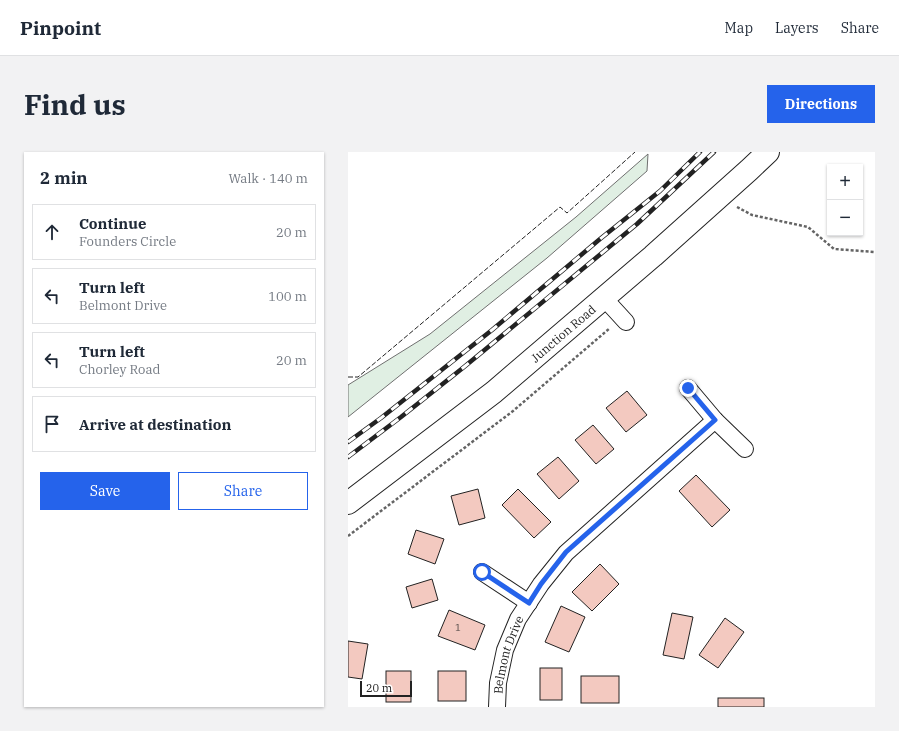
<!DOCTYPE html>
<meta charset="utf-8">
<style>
:root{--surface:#fff;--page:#f2f2f3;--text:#1f2937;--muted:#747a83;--line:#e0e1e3;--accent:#2563eb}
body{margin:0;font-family:"IBM Plex Serif",serif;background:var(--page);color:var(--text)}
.controls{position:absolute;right:12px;top:12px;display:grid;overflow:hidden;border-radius:0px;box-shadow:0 1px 3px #0004}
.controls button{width:36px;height:36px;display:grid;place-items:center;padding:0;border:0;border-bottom:1px solid var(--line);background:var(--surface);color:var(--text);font:20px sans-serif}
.scale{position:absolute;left:12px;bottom:10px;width:52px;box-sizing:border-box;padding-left:4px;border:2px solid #222;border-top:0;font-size:11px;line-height:14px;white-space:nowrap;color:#222;-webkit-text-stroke:3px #fff;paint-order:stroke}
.stop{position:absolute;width:12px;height:12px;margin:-9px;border:3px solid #2563eb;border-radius:50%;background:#fff}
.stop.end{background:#2563eb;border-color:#fff;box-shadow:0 1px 4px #0008}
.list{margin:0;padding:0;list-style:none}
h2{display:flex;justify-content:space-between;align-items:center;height:52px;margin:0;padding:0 16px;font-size:17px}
h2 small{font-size:13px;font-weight:400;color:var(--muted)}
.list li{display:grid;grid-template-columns:26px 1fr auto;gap:12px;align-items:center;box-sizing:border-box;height:56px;margin:0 8px 8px;padding:0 8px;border:1px solid var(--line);border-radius:0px}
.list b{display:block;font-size:15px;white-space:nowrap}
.list p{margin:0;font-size:13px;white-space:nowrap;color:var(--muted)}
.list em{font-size:13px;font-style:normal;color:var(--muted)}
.actions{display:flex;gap:8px;padding:12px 16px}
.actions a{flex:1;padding:9px 0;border:1px solid var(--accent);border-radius:0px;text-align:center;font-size:14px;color:var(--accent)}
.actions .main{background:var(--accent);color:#fff}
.icon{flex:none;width:22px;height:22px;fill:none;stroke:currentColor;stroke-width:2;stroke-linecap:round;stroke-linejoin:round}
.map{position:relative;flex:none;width:527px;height:555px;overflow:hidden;border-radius:0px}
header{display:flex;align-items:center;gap:24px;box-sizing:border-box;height:56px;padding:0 20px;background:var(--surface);border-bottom:1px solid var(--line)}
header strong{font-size:19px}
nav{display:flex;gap:22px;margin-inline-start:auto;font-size:14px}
.intro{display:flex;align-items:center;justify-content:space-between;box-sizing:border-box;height:96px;padding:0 24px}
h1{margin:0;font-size:28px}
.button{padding:10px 18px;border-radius:0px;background:var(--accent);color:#fff;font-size:14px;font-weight:700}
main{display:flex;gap:24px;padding:0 24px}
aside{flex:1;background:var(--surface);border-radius:0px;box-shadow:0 1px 3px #0004}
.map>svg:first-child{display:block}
.green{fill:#e0efe3;stroke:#6f6f6f}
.building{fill:#f3c9c0;stroke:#222}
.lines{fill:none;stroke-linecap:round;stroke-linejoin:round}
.street-casing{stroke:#222;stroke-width:18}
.secondary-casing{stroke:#222;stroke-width:24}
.path{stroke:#646464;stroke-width:2.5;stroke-dasharray:3 2;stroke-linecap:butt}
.street{stroke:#fff;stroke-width:16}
.secondary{stroke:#fff;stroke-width:22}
.rail-casing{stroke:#222;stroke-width:4.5}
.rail{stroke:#fff;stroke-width:3;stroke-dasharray:9;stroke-linecap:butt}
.fence{stroke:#222;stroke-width:1;stroke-dasharray:5 2;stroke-linecap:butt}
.route{stroke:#2563eb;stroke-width:5}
.labels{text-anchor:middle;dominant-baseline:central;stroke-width:3;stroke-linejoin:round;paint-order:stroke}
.number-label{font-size:10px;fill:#564c4a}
.street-label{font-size:12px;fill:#222;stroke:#fff}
</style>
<header>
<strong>Pinpoint</strong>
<nav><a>Map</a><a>Layers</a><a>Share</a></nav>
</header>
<div class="intro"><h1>Find us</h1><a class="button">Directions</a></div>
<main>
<aside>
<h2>2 min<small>Walk · 140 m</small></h2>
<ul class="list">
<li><svg class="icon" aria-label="ahead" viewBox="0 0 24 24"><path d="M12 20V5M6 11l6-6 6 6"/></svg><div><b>Continue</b><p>Founders Circle</p></div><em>20 m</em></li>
<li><svg class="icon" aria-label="left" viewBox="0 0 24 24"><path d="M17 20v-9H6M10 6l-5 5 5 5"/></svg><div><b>Turn left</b><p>Belmont Drive</p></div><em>100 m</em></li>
<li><svg class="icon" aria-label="left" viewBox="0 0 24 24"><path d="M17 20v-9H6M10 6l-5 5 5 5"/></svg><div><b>Turn left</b><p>Chorley Road</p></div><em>20 m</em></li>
<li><svg class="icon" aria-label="arrive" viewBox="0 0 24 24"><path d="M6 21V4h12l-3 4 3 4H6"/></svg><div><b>Arrive at destination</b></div></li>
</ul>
<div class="actions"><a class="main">Save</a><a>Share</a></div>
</aside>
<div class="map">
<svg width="527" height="555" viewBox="0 0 527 555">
<rect width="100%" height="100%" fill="#fff"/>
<polygon class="green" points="300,2 299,19 199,106 0,265 0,233 82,182 228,65"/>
<g class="building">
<polygon points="279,239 299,263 278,280 258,256"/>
<polygon points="245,273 266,297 248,312 227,288"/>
<polygon points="210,305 231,329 211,347 189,322"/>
<polygon points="348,323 382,358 364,375 331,339"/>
<polygon points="130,337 137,366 111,373 103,344"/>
<polygon points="170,337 203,370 186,386 154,353"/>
<polygon points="68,378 96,387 87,412 60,402"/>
<polygon points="252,412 271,432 244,459 224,440"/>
<polygon points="84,427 90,448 64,456 58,435"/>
<polygon points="213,454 237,465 221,500 197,490"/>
<polygon points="101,458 137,473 127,498 90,484"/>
<polygon points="324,461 345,465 336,507 315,503"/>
<polygon points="377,466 396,480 370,516 351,503"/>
<polygon points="0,489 20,492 14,527 0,525"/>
<rect x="192" y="516" width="22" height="32"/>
<rect x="38" y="519" width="25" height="31"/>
<rect x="90" y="519" width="28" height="30"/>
<rect x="233" y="524" width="38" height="27"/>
<rect x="370" y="546" width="46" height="9"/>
</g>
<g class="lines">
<defs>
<g id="street">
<polyline points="256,146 278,170"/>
<polyline points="340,236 367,268 397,297"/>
<polyline points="134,420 181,451"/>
<path id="s1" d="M149,555L150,531L157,498L170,467L193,432L218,401L367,268"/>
</g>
<g id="secondary">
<path id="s2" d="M0,351L146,240L305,104L401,18L420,0"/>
</g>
</defs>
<use href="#street" class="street-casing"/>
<use href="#secondary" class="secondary-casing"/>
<g class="path">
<polyline points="389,55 404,63 460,75 486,97 527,100"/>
<polyline points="0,384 165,259 262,176"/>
</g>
<use href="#street" class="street"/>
<use href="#secondary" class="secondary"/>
<defs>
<g id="rail">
<polyline points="0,290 33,266 144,178 252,87 312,39 352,0"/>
<polyline points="0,305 53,265 116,215 289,72 366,0"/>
</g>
</defs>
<use href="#rail" class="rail-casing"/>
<use href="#rail" class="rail"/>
<polyline class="fence" points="0,225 10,225 212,55 219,61 287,0"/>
</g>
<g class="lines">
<polyline class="route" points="134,420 181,451 193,432 218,400 367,268 340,236"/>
</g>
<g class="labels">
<g class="number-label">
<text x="110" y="475">1</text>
</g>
<g class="street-label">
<text stroke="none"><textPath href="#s2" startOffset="274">Junction Road</textPath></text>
<text stroke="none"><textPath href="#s1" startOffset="54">Belmont Drive</textPath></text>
</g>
</g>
</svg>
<div class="controls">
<button>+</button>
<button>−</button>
</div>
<div class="scale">20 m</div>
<div class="stop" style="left:134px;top:420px"></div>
<div class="stop end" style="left:340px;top:236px"></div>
</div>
</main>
